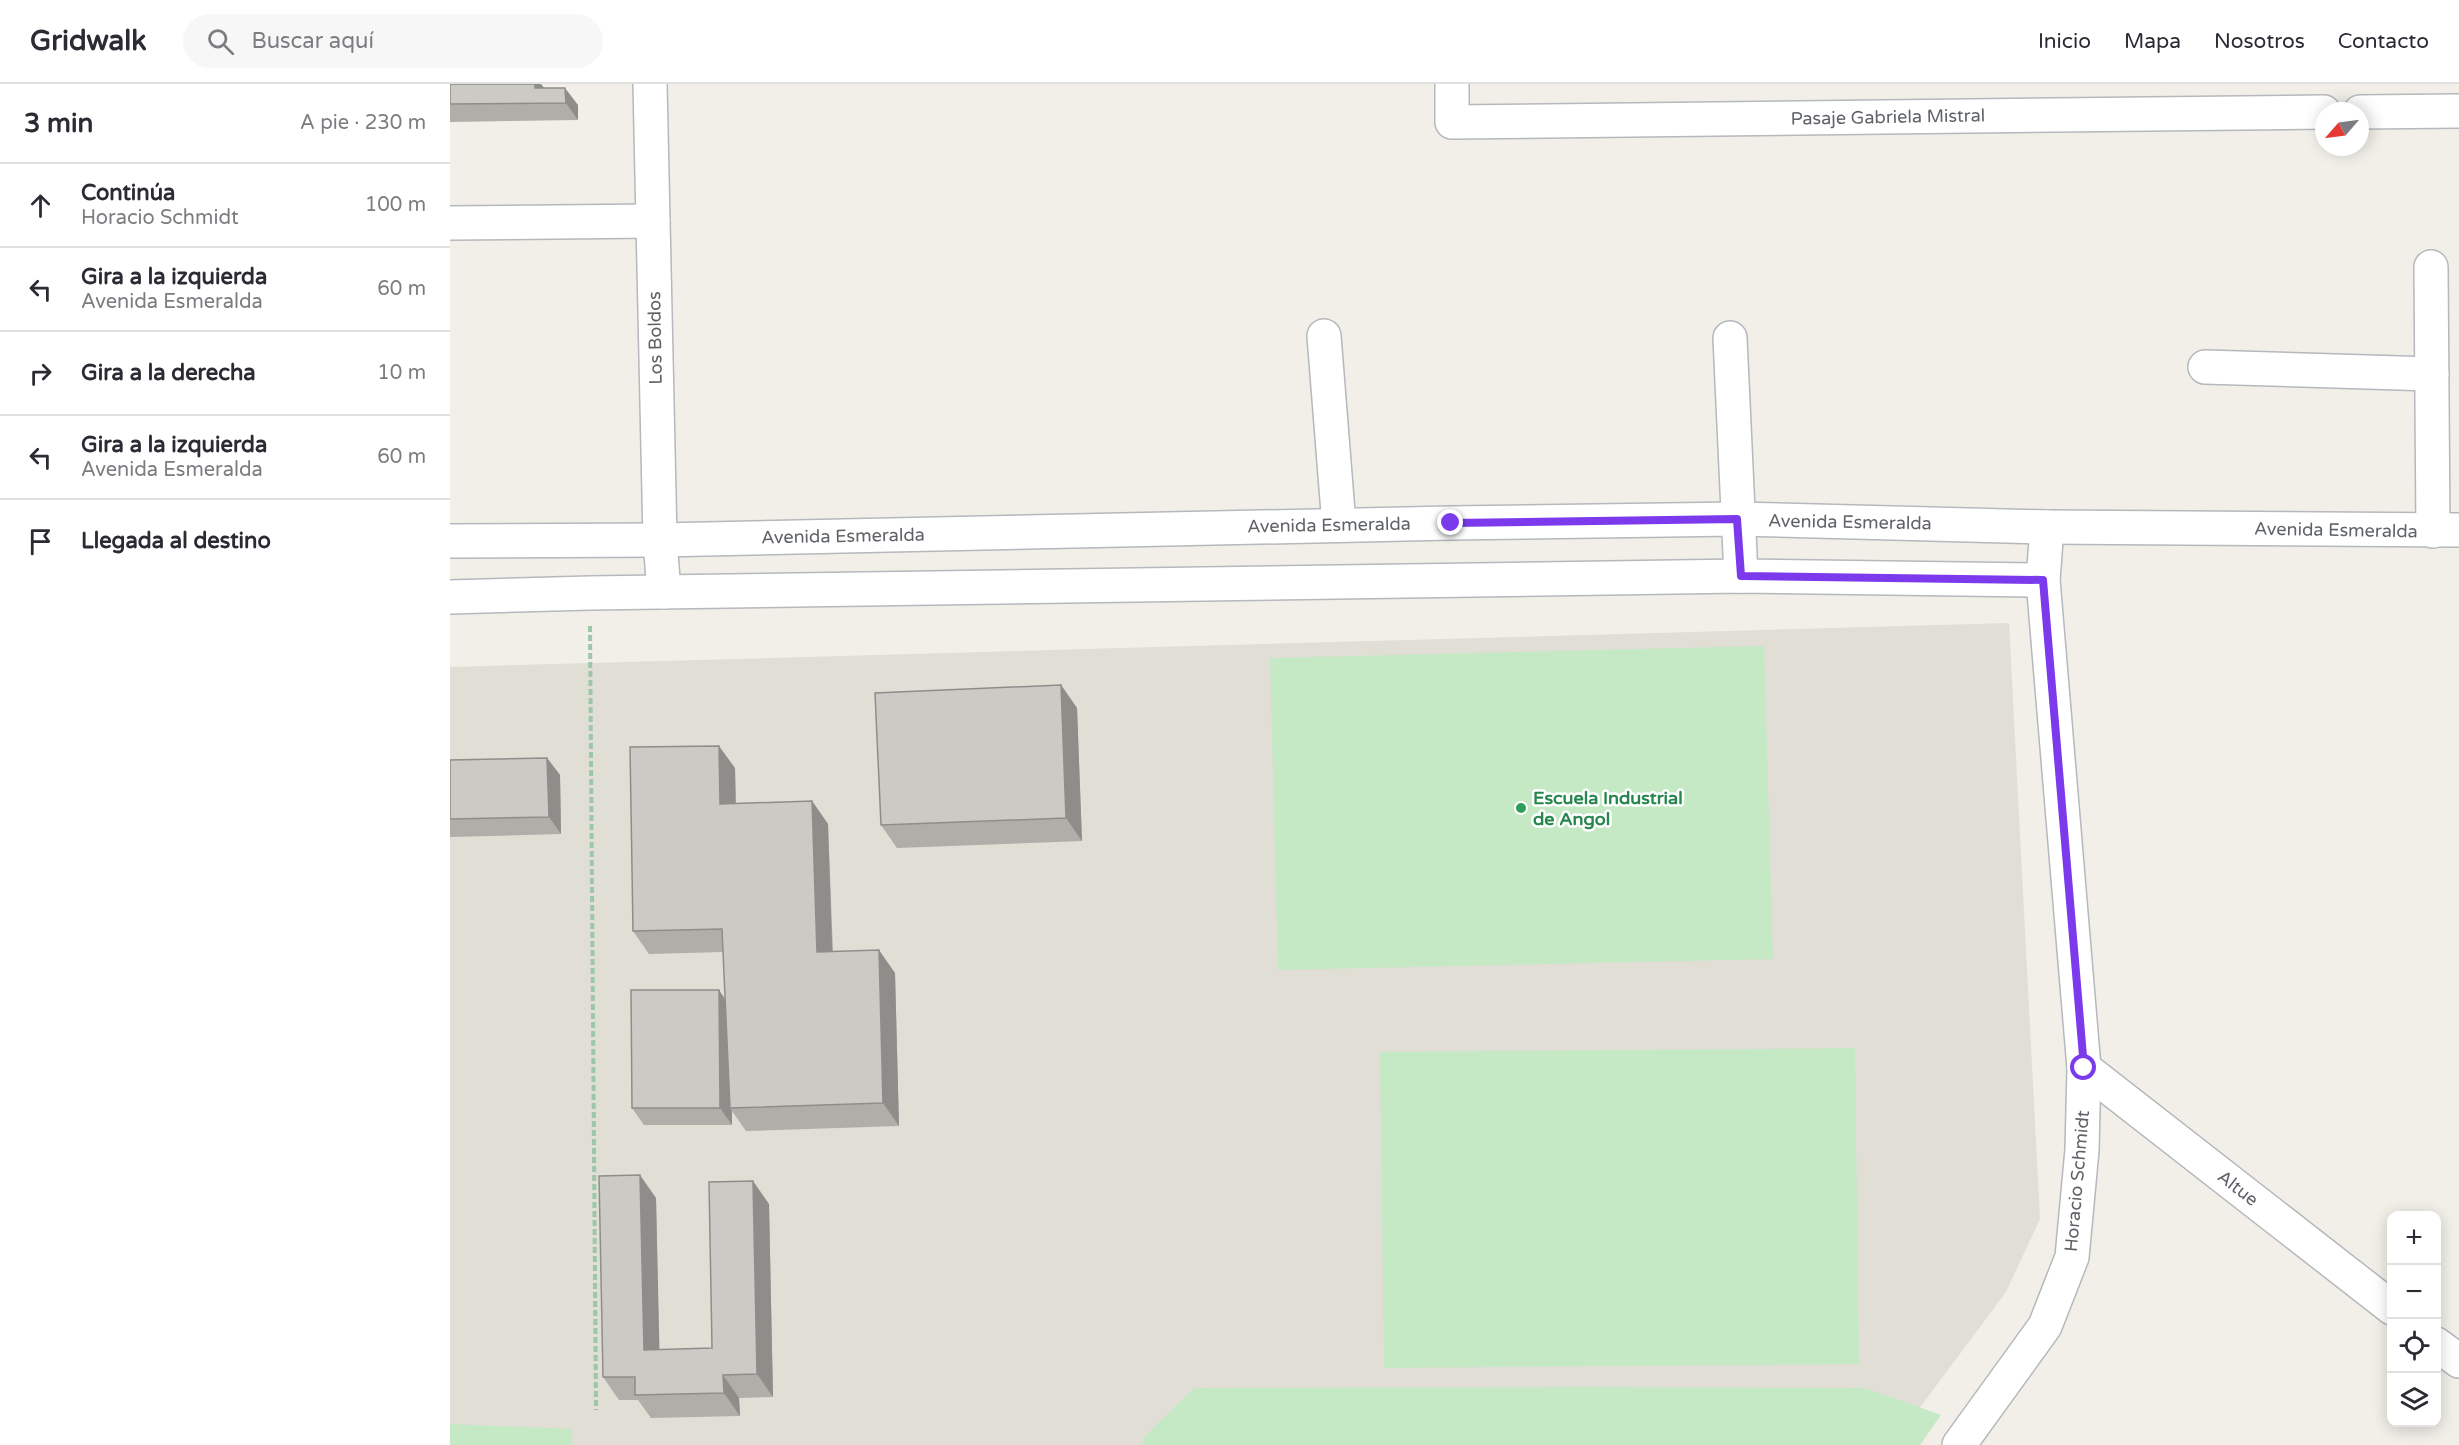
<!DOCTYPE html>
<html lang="es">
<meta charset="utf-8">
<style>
:root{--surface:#fff;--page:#f7f7f7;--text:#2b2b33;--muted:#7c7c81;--line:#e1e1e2}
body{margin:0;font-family:"Varela Round",sans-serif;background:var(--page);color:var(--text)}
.controls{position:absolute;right:18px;bottom:18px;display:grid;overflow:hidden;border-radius:12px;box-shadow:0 3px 15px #0003}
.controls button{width:54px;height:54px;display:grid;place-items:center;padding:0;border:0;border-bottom:2px solid var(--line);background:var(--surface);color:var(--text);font:30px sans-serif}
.compass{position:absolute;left:1865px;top:18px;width:54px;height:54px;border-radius:50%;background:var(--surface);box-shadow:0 3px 15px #0003;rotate:242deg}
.stop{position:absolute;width:18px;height:18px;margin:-14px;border:4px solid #7c3aed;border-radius:50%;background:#fff}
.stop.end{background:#7c3aed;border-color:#fff;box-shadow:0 2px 6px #0008}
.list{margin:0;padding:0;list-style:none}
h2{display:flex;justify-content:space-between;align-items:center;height:78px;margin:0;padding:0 24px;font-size:26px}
h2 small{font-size:20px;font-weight:400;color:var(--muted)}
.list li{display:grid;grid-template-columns:39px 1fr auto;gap:18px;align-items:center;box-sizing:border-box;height:84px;padding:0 24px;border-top:2px solid var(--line)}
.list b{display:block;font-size:22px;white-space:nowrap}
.list p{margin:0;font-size:20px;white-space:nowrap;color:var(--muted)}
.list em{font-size:20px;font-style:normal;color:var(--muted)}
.icon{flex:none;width:33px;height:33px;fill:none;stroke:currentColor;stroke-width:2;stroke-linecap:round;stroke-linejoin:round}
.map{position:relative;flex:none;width:2009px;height:1361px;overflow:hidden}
header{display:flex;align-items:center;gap:36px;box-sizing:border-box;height:84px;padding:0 30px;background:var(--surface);border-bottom:2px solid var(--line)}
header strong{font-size:28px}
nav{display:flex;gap:33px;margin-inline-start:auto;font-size:21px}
.search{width:420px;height:54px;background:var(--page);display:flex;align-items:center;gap:15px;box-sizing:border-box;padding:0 21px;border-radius:33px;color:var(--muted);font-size:22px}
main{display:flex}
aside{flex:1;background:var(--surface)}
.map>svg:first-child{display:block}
.education{fill:#e1ded6}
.green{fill:#c5e8c5}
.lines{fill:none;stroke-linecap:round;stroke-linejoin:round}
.minor-casing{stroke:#b5b8bc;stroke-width:36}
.path{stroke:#9cc7a9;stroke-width:4;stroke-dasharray:6 3;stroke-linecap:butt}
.minor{stroke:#fff;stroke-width:33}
.wall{fill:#afaea9}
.shaded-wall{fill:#8f8d8a}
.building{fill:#cccac5;stroke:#8f8d8a;stroke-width:1.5}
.route{stroke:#7c3aed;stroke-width:8}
.leisure-dot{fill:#2e9e5b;stroke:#fff;stroke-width:2}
.labels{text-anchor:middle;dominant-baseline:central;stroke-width:5;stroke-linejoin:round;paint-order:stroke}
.street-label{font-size:18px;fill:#5f6368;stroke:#fff}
.leisure-label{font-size:18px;font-weight:bold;fill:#27864d;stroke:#fff;text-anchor:start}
</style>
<header>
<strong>Gridwalk</strong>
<div class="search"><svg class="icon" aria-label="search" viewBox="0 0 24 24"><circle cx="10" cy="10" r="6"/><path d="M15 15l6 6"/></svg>Buscar aquí</div>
<nav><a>Inicio</a><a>Mapa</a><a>Nosotros</a><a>Contacto</a></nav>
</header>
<main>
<aside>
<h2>3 min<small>A pie · 230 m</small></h2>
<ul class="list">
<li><svg class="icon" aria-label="ahead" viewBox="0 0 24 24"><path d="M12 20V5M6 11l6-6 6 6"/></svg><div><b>Continúa</b><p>Horacio Schmidt</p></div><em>100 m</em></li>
<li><svg class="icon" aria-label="left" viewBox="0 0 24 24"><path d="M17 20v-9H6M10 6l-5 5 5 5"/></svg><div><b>Gira a la izquierda</b><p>Avenida Esmeralda</p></div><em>60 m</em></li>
<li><svg class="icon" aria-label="right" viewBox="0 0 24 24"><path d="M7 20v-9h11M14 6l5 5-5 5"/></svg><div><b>Gira a la derecha</b></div><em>10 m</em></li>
<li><svg class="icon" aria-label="left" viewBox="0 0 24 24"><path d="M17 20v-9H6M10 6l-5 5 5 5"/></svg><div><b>Gira a la izquierda</b><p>Avenida Esmeralda</p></div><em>60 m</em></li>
<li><svg class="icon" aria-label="arrive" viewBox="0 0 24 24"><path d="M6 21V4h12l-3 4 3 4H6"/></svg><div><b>Llegada al destino</b></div></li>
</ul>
</aside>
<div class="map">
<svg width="2009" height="1361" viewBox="0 0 2009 1361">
<rect width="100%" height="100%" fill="#f1efe8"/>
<polygon class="education" points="1559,539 1590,1135 1556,1208 1442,1361 0,1361 0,583"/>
<g class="green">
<polygon points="1314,562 1323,875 828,886 820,574"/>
<polygon points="1405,964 1409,1280 934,1284 930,968"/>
<polygon points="1137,1303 1415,1304 1491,1331 1470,1361 692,1361 695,1352 744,1304"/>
<polygon points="0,1340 122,1345 121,1361 0,1361"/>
</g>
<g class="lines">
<defs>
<g id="minor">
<polyline points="200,0 210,456 214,508"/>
<polyline points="1002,0 1002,38 1874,28"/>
<polyline points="1910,28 2009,27"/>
<polyline points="0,139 203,137"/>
<polyline points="1981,183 1983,447"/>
<polyline points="874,252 889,441"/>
<polyline points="1280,254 1291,492"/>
<polyline points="1755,283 1982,290"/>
<polyline points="0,457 210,456 1001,439 1287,435 1597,443 2009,446"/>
<polyline points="0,513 140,509 1291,492 1593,496"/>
<polyline points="1634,984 1942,1224"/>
<polyline points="1986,1260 2009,1277"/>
<polyline points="1509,1361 1595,1242 1622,1173 1632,1066 1634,984 1593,496 1597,443"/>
</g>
</defs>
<use href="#minor" class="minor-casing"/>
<polyline class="path" points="140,542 146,1326"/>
<use href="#minor" class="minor"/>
</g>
<g class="wall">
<polygon points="0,0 91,0 94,4 128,21 128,36 0,38"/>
<polygon points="611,601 627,624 632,757 447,764 431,741"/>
<polygon points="97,674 110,691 111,750 0,753 0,676"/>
<polygon points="285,684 286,720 362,717 378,740 383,868 445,889 449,1042 296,1047 282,1027 282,1041 194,1041 182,1024 275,915 273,868 199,870 183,847"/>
<polygon points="206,1114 209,1266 262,1264 319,1120 323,1313 289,1314 290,1332 201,1334 188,1316 169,1316 153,1293"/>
</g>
<g class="shaded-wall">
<polygon points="82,0 91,0 97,8 95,19"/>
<polygon points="115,4 128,21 128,36 116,19"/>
<polygon points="611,601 627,624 632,757 616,734"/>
<polygon points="269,662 285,684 286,743 270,720"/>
<polygon points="97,674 110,691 111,750 99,733"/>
<polygon points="362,717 378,740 383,891 367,868"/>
<polygon points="429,866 445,889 449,1042 433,1019"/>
<polygon points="269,906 281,924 280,1024 282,1027 282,1041 270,1024"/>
<polygon points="190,1091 206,1114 210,1289 194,1266"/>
<polygon points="303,1097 319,1120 323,1313 307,1290"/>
<polygon points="273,1291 289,1314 290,1332 274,1309"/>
</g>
<g class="building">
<polygon points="0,0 85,0 85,4 115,4 116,19 0,20"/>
<polygon points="611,601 616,734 431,741 425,609"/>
<polygon points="269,662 270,720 362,717 367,868 429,866 433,1019 280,1024 272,845 183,847 180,663"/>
<polygon points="97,674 99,733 0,735 0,676"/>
<polygon points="181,906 269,906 270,1024 182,1024"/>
<polygon points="190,1091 194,1266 262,1264 259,1098 303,1097 307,1290 273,1291 274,1309 185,1311 185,1293 153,1293 149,1092"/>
</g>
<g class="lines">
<polyline class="route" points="1001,439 1287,435 1291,492 1593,496 1634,984"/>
</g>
<circle class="leisure-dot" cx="1071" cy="724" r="6"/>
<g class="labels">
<g class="street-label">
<text transform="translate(1438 33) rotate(-1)">Pasaje Gabriela Mistral</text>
<text transform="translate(205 254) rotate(-91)">Los Boldos</text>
<text transform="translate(1400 438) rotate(1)">Avenida Esmeralda</text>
<text transform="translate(879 441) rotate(-1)">Avenida Esmeralda</text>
<text transform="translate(1886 446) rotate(1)">Avenida Esmeralda</text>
<text transform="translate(393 452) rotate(-1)">Avenida Esmeralda</text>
<text transform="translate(1627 1097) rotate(-85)">Horacio Schmidt</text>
<text transform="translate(1788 1104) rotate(38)">Altue</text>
</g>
<g class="leisure-label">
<text x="1083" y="714">Escuela Industrial<tspan x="1083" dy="21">de Angol</tspan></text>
</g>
</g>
</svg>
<div class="controls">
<button>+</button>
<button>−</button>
<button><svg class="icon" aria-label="locate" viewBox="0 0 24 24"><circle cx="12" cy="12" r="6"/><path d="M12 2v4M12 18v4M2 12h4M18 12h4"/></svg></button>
<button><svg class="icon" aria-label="layers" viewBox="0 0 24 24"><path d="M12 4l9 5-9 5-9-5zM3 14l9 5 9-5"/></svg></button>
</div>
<svg class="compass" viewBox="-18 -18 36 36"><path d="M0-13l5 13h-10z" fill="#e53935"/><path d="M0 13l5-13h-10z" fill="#7c7c81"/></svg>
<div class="stop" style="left:1634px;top:984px"></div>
<div class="stop end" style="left:1001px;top:439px"></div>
</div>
</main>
